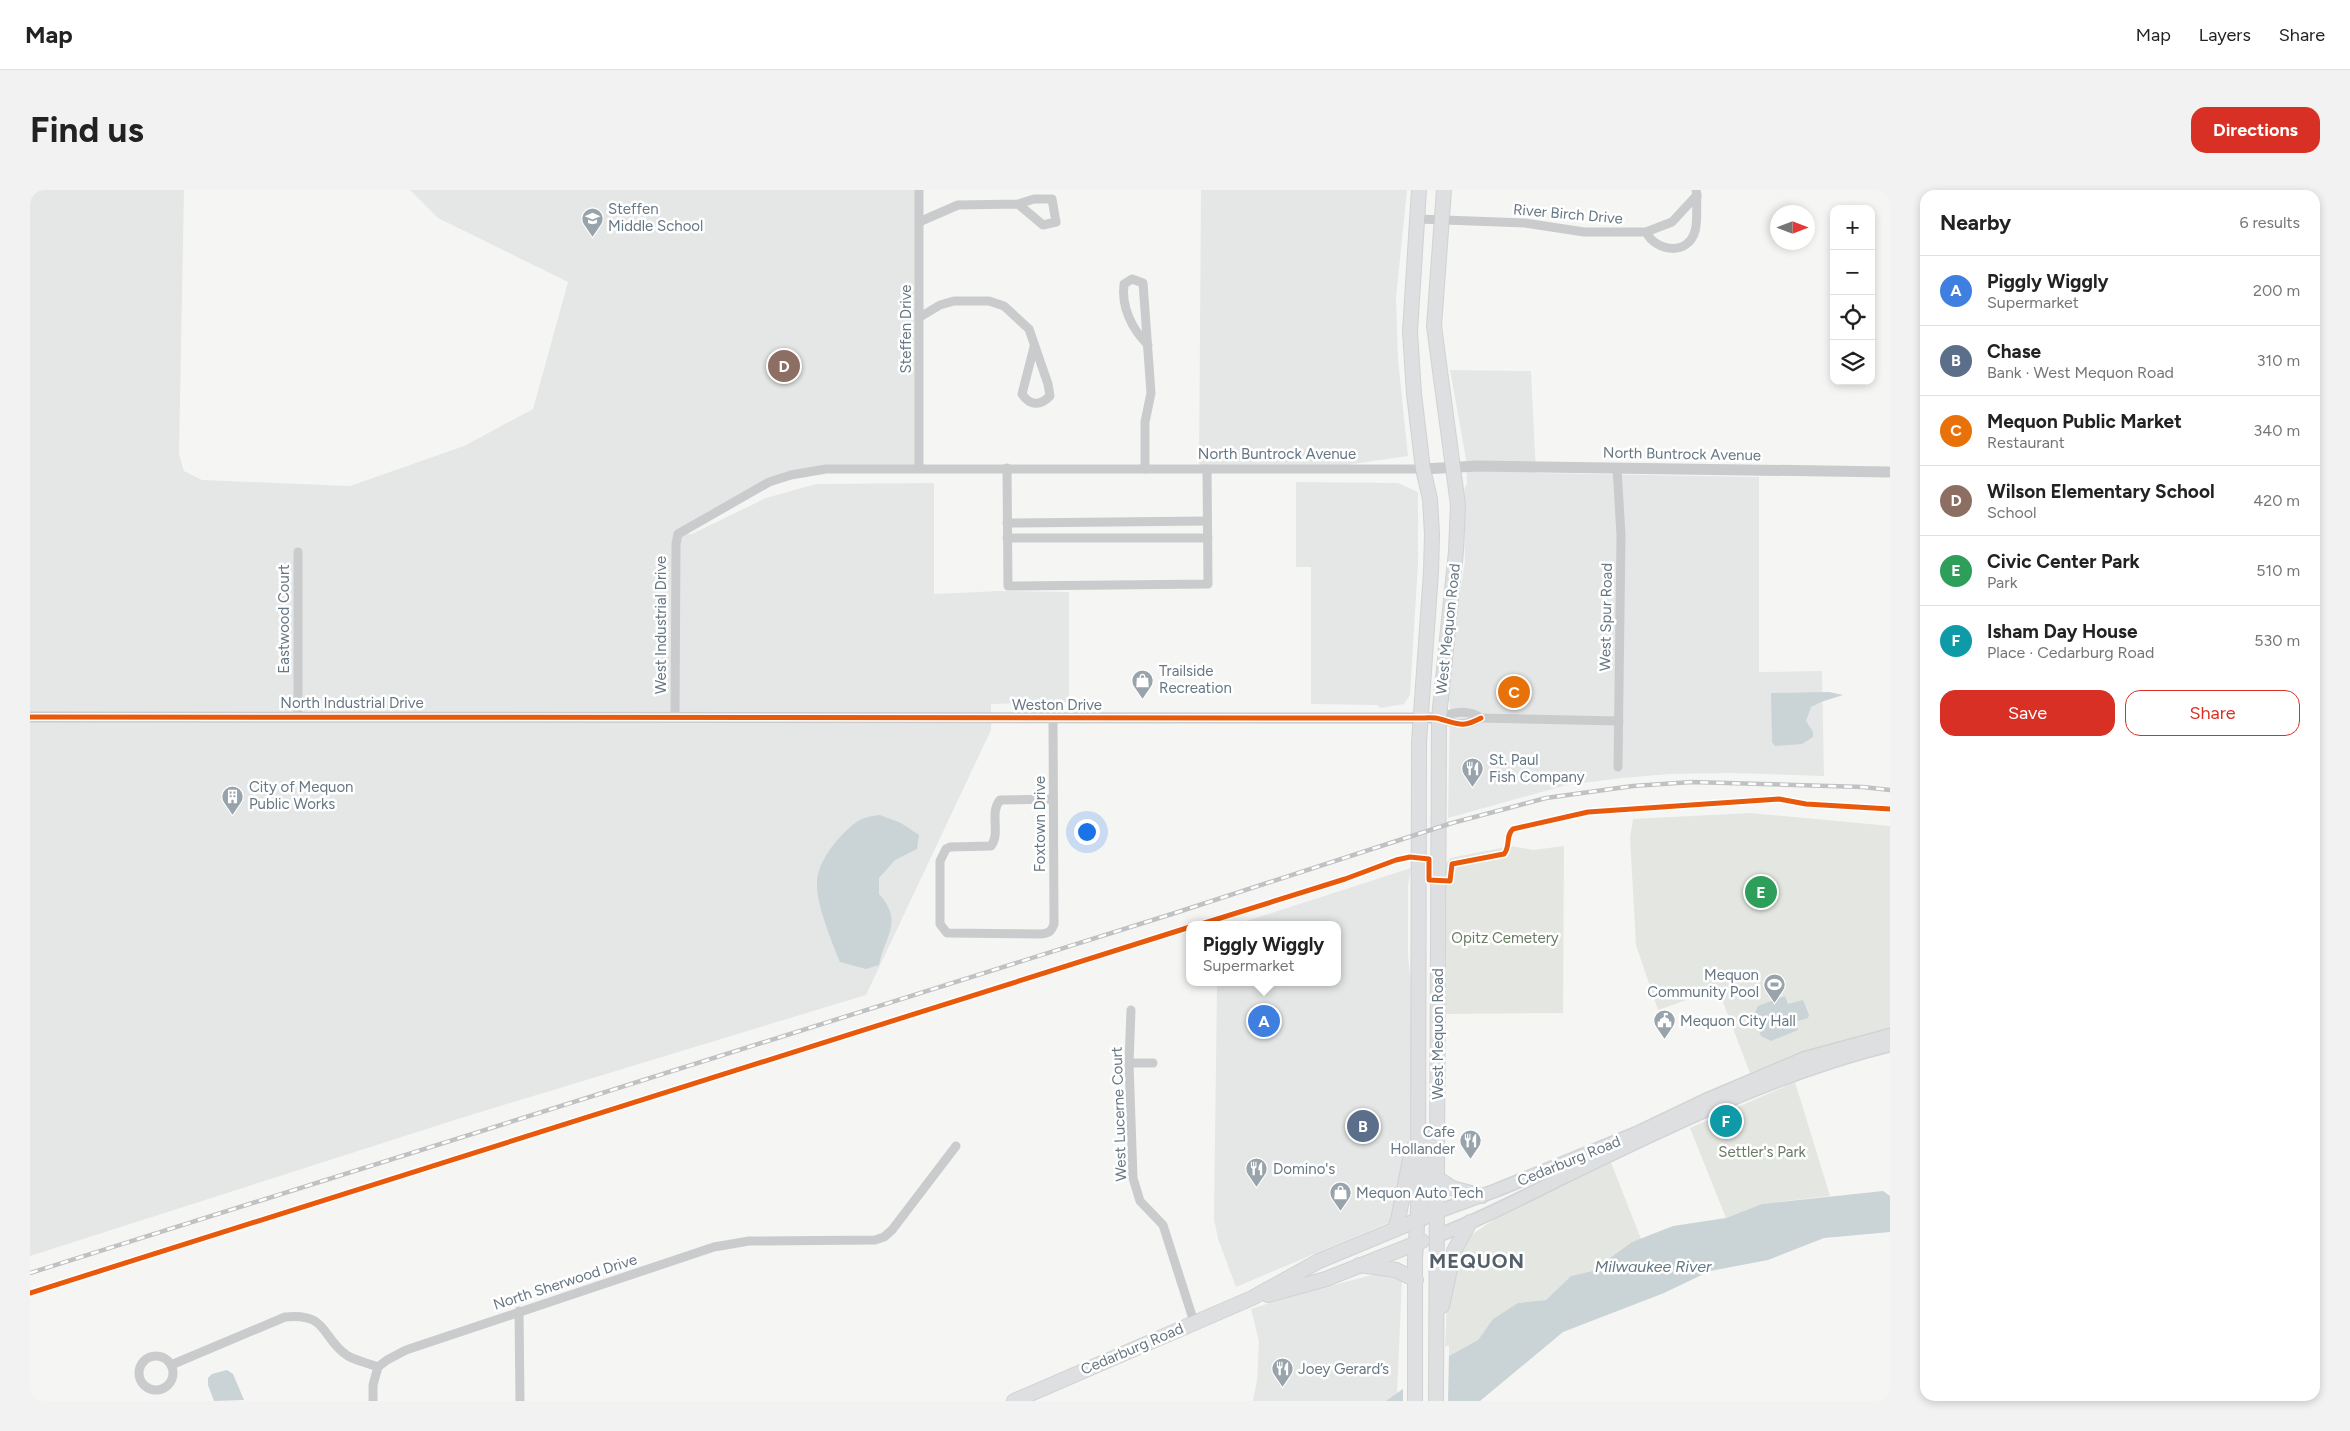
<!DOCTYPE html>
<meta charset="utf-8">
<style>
:root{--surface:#fff;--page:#f2f2f2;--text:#222;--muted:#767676;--line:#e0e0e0;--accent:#d93025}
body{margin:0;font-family:Figtree,sans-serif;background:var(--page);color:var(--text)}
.controls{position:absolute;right:15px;top:15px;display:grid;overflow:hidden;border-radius:10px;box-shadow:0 2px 8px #0003}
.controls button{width:45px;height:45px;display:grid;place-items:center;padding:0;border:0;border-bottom:1px solid var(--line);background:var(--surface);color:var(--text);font:25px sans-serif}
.compass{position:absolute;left:1740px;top:15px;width:45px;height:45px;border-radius:50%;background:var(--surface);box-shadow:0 2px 8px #0003;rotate:90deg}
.you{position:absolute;left:1056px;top:641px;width:18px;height:18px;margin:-12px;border:4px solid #fff;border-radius:50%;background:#1a73e8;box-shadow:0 0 0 8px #1a73e833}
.badge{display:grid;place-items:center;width:32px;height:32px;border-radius:50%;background:var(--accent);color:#fff;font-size:16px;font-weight:700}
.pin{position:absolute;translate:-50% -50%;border:2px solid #fff;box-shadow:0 1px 5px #0006}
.popup{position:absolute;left:1156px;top:731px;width:155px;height:65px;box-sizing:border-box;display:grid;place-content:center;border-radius:10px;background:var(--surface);filter:drop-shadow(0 1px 4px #0005);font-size:16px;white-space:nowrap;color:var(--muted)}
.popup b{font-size:19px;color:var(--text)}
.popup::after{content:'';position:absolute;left:50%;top:100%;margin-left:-10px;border:10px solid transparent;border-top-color:var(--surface)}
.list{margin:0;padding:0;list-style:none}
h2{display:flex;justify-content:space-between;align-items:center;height:65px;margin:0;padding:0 20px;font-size:21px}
h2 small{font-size:16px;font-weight:400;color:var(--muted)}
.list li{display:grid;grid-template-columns:32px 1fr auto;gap:15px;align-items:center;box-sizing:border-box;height:70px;padding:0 20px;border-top:1px solid var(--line)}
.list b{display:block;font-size:19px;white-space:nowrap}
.list p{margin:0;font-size:16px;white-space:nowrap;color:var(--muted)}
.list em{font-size:16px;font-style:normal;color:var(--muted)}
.actions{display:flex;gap:10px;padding:15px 20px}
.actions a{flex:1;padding:11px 0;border:1px solid var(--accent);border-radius:15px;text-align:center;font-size:18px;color:var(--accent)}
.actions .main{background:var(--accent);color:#fff}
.icon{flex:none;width:28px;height:28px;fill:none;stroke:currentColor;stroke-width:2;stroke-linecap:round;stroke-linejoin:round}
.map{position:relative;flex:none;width:1860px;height:1211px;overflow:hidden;border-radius:15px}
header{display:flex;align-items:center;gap:30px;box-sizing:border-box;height:70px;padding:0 25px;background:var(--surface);border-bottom:1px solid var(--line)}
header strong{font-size:24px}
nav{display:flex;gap:28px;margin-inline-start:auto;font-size:18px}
.intro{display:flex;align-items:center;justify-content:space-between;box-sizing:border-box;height:120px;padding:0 30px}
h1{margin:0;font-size:35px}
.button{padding:12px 22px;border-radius:15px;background:var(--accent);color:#fff;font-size:18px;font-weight:700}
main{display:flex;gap:30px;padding:0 30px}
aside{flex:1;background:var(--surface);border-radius:15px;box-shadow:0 2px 8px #0003}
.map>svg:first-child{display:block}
.built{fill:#e5e7e7}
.green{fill:#e4e7e1}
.water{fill:#cad3d5}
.pier{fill:#f5f5f4}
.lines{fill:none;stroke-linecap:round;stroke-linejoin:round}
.secondary-casing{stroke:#d2d3d4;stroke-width:15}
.primary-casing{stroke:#d1d2d2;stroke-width:16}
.minor{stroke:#cacbcc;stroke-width:9}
.tertiary{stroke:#cacbcc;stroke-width:11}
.secondary{stroke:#dedfe0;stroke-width:12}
.primary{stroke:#dedfe0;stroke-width:14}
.rail-casing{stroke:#bfc1c2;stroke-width:4.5}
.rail{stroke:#fff;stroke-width:2.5;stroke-dasharray:8;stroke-linecap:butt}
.cycleway-casing{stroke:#fff;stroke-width:8}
.cycleway{stroke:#e8590c;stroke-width:5}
.labels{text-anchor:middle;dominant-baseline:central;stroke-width:5;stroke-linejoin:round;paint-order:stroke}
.poi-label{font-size:15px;fill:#667784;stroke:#fff;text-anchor:start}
.street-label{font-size:15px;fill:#667784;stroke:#fff}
.park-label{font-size:15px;fill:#697b64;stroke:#fff}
.water-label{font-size:16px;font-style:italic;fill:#627880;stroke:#fff}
.district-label{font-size:20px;font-weight:bold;letter-spacing:1px;fill:#546069;stroke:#fff}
</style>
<header>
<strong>Map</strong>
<nav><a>Map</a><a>Layers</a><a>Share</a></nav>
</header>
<div class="intro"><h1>Find us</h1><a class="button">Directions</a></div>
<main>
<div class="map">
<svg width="1860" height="1211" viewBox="0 0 1860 1211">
<rect width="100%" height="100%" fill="#f5f5f4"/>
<g class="built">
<polygon points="0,0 154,0 149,264 154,281 172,290 320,296 434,256 503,219 538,92 408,28 380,0 889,0 889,278 761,285 650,344 662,344 736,308 786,294 904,293 904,404 969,401 1039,402 1039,512 961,514 961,540 836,805 431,928 0,1066"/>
<polygon points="1171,0 1377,0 1366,108 1368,169 1378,266 1288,279 1169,279"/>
<polygon points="1420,180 1501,181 1506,283 1729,287 1729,482 1792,481 1794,586 1702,583 1640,584 1592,588 1537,595 1418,628 1420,513 1417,505 1425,436 1435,371 1433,303 1437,293 1436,269"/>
<polygon points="1266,292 1368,293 1388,302 1388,374 1380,505 1374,514 1351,518 1347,515 1281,514 1281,377 1266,377"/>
<polygon points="1381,678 1378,696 1378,766 1381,793 1381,946 1366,1025 1360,1032 1206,1097 1188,1049 1184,1029 1187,792 1308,792 1308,735 1204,735"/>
<polygon points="1346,1084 1365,1084 1372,1089 1367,1205 1356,1211 1223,1211 1227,1190 1229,1152 1221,1119 1265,1105"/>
</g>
<g class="green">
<polygon points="1720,623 1860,636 1860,838 1833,845 1803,856 1798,854 1720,883 1688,799 1628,820 1606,755 1600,648 1603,629"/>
<polygon points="1481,656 1503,660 1534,656 1533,823 1416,824 1416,674 1420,668"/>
<polygon points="1765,892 1800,1006 1732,1014 1696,1028 1660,938"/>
<polygon points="1580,970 1611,1049 1602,1052 1562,1081 1541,1086 1516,1110 1488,1113 1463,1129 1448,1150 1419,1166 1419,1155 1415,1157 1417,1112 1428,1060 1435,1049 1474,1023"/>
</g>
<g class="water">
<polygon points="1799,502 1813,505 1791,512 1781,517 1776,531 1783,542 1783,547 1772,554 1745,556 1742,552 1741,503"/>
<path d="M850,625L871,633L889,645L887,659L865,670L849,688V704C874,732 855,745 849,775L836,779L810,772C802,753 786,713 787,694C787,676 799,659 811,646C825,632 830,627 850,625Z"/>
<polygon points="1755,806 1758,814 1773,810 1779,825 1778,828 1765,832 1768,840 1741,851 1731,846 1723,827 1728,816"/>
<polygon points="1853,1001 1860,1006 1860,1042 1794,1048 1738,1070 1680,1081 1634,1103 1533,1142 1450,1211 1356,1211 1419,1166 1448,1150 1463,1129 1488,1113 1516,1110 1541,1086 1562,1081 1602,1052 1643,1036 1696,1028 1732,1014"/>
<polygon points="197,1180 203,1184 214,1210 184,1211 178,1195 178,1188 182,1184"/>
</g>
<polygon class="pier" points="1419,1163 1418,1211 1373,1211 1373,1197"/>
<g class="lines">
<defs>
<g id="secondary">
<polyline points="1407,1022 1467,1000 1607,943 1676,910 1775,868 1860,845"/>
<path d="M1407,1046C1451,1029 1492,1008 1534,987C1640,936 1746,883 1860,855"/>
</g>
<g id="primary">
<polyline points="1390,939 1397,956 1400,1019"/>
<polyline points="1407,988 1422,998 1452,1006"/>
<polyline points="1364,1040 1368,1030 1382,959"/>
<polyline points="1329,1075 1366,1080 1386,1090"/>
<polyline points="1238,1105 1296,1089 1392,1051"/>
<polyline points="1412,1116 1424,1061 1440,1032"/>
<polyline points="984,1211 1222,1108 1289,1071 1395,1027"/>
<polyline points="1385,1211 1385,1070 1388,1018 1389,552 1401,382 1402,344 1400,309 1393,279 1384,204 1380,141 1389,0"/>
<polyline points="1406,1211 1409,528 1426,361 1428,315 1404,136 1414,0"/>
</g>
</defs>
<use href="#secondary" class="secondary-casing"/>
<use href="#primary" class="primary-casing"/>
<g class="minor">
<polyline points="889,0 889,278"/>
<polyline points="1388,29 1495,33 1554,42 1616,42 1642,32 1667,5 1666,0"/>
<polyline points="889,32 928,15 988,14 1004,9 1022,9 1026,32 1013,35 988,14"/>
<path d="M1616,42C1626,62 1658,66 1665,41C1668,31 1666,17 1667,6"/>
<path d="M890,127L910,115L924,111H959L974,116L999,139L1018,194L1020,206C1010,216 1000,216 992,204L1004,157"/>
<polyline points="977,278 978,396 1178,394 1177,279"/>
<polyline points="1587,278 1591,345 1588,577"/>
<path d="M1115,279V232L1121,203L1113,93L1102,89L1094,94C1091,117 1102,139 1118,155"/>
<polyline points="977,333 1177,331"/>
<polyline points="977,348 1178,348"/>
<polyline points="268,526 268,362"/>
<polyline points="645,527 646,354 648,344 739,292 761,285 796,279 1393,279"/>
<path d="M1023,527L1024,734C1021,742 1019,743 1011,744L917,743L910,734V671L916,659L920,657L961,656C971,643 959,623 970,610L1023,609"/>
<path d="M1409,528C1423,522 1437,519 1451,528L1589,531"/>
<path d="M1409,528C1425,535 1436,536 1451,528"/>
<polyline points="1101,820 1099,873 1103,988 1110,1011 1133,1035 1164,1132"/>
<polyline points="1099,873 1123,873"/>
<polyline points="489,1121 490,1211"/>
<circle cx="126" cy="1183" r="17"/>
<path d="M141,1175L255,1127C299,1122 291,1149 318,1166C327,1171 338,1173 348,1177L357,1170L376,1160L684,1057L719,1051L845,1050L854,1047L862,1040L926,956"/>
<polyline points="343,1211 343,1195 348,1177"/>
</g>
<g class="tertiary">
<polyline points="1393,279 1447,276 1860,282"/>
<polyline points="0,527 1409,528"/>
</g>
<use href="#secondary" class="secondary"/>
<use href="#primary" class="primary"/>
<defs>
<polyline id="rail" points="0,1083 1145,723 1422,633 1516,608 1603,596 1662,592 1833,597 1860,600"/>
</defs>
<use href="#rail" class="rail-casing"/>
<use href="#rail" class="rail"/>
<defs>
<g id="cycleway">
<path d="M0,527L1390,528C1396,528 1404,527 1410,529C1429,534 1432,538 1451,528"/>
<path d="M1168,735L1315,689L1366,670L1380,667L1399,669V690L1420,691L1422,674L1474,664C1481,656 1475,646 1483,639L1558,622L1749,609L1776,614L1860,619"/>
<polyline points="0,1103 1160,737"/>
</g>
</defs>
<use href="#cycleway" class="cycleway-casing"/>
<use href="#cycleway" class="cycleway"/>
</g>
<defs>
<symbol id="school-pin" viewBox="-11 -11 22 30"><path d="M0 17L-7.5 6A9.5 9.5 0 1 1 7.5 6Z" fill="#98a3ab" stroke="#fff"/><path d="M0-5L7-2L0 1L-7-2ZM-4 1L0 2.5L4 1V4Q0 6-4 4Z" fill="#fff"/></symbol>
<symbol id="shop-pin" viewBox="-11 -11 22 30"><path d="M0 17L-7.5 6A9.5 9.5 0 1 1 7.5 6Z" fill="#98a3ab" stroke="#fff"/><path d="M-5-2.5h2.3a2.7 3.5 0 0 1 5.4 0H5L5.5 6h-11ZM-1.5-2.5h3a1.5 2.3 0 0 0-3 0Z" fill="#fff"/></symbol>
<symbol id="restaurant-pin" viewBox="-11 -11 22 30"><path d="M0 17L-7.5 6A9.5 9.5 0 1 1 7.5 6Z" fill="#98a3ab" stroke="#fff"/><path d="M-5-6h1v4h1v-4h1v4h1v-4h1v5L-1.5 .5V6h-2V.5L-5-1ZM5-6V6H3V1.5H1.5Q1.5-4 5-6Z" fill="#fff"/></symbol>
<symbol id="building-pin" viewBox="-11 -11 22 30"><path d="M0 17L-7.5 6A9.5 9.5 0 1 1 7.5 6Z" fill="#98a3ab" stroke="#fff"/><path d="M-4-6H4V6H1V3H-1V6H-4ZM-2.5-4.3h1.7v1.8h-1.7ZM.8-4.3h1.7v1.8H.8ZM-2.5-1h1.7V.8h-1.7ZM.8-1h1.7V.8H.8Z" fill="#fff"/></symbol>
<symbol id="stadium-pin" viewBox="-11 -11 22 30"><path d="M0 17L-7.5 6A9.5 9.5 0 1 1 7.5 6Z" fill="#98a3ab" stroke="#fff"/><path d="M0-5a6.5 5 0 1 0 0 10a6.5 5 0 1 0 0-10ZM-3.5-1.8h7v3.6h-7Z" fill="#fff"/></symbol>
<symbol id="civic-pin" viewBox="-11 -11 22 30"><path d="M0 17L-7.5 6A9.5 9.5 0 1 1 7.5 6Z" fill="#98a3ab" stroke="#fff"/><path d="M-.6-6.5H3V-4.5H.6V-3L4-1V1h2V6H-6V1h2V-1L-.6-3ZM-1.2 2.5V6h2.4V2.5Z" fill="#fff"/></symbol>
</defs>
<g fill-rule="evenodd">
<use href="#school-pin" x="550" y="16" width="25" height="34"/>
<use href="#shop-pin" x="1100" y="478" width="25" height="34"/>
<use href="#restaurant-pin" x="1430" y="566" width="25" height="34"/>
<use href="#building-pin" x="190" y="594" width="25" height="34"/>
<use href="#stadium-pin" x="1732" y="782" width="25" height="34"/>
<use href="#civic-pin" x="1622" y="818" width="25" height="34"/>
<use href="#restaurant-pin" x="1428" y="938" width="25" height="34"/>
<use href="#restaurant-pin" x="1214" y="966" width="25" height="34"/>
<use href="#shop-pin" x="1298" y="990" width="25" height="34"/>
<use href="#restaurant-pin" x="1240" y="1166" width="25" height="34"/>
</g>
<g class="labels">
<g class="poi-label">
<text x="578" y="19">Steffen<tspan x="578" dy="17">Middle School</tspan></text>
<text x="1129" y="481">Trailside<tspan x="1129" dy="17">Recreation</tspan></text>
<text x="1459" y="570">St. Paul<tspan x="1459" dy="17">Fish Company</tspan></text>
<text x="219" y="597">City of Mequon<tspan x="219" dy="17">Public Works</tspan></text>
<text x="1729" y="785" text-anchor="end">Mequon<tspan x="1729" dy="17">Community Pool</tspan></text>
<text x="1650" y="831">Mequon City Hall</text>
<text x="1425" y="942" text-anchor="end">Cafe<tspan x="1425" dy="17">Hollander</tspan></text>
<text x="1243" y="979">Domino's</text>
<text x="1326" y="1003">Mequon Auto Tech</text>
<text x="1268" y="1179">Joey Gerard’s</text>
</g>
<g class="street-label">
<text transform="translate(1538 24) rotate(5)">River Birch Drive</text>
<text transform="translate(876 139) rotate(-90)">Steffen Drive</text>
<text x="1247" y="264">North Buntrock Avenue</text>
<text transform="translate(1652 264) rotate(1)">North Buntrock Avenue</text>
<text transform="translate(1576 427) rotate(-89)">West Spur Road</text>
<text transform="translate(254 429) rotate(-90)">Eastwood Court</text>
<text transform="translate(631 435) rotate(-90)">West Industrial Drive</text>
<text transform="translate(1418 439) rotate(-84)">West Mequon Road</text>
<text x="322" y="513">North Industrial Drive</text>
<text x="1027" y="515">Weston Drive</text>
<text transform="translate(1010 634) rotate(-90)">Foxtown Drive</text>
<text transform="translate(1408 844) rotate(-90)">West Mequon Road</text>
<text transform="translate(1089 924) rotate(-92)">West Lucerne Court</text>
<text transform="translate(1539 971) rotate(-22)">Cedarburg Road</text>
<text transform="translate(535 1092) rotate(-18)">North Sherwood Drive</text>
<text transform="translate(1102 1159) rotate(-23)">Cedarburg Road</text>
</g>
<g class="park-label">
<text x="1475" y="748">Opitz Cemetery</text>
<text x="1732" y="962">Settler's Park</text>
</g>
<g class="water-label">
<text x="1623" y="1076">Milwaukee River</text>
</g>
<g class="district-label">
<text x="1447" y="1071">MEQUON</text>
</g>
</g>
</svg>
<div class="controls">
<button>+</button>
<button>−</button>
<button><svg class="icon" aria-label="locate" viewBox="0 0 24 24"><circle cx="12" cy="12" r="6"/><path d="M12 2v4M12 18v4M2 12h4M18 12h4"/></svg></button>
<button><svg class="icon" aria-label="layers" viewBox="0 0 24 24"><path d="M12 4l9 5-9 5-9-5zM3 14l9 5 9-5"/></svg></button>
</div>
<svg class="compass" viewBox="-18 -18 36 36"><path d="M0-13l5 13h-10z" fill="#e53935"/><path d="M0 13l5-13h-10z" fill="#767676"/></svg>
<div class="you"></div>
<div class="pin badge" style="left:1234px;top:831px;background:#3f7fe0">A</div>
<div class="popup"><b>Piggly Wiggly</b>Supermarket</div>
<div class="pin badge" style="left:1333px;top:936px;background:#5c6f8a">B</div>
<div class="pin badge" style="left:1484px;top:502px;background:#e8710a">C</div>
<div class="pin badge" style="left:754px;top:176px;background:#8d6e63">D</div>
<div class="pin badge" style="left:1731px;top:702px;background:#2e9e5b">E</div>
<div class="pin badge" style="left:1696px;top:931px;background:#0f9aa8">F</div>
</div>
<aside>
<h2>Nearby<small>6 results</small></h2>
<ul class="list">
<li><span class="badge" style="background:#3f7fe0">A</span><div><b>Piggly Wiggly</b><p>Supermarket</p></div><em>200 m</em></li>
<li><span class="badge" style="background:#5c6f8a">B</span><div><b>Chase</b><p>Bank · West Mequon Road</p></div><em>310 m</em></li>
<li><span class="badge" style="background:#e8710a">C</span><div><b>Mequon Public Market</b><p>Restaurant</p></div><em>340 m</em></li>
<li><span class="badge" style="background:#8d6e63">D</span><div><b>Wilson Elementary School</b><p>School</p></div><em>420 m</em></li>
<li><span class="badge" style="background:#2e9e5b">E</span><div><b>Civic Center Park</b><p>Park</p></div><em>510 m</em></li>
<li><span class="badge" style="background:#0f9aa8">F</span><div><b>Isham Day House</b><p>Place · Cedarburg Road</p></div><em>530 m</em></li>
</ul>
<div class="actions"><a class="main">Save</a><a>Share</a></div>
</aside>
</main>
